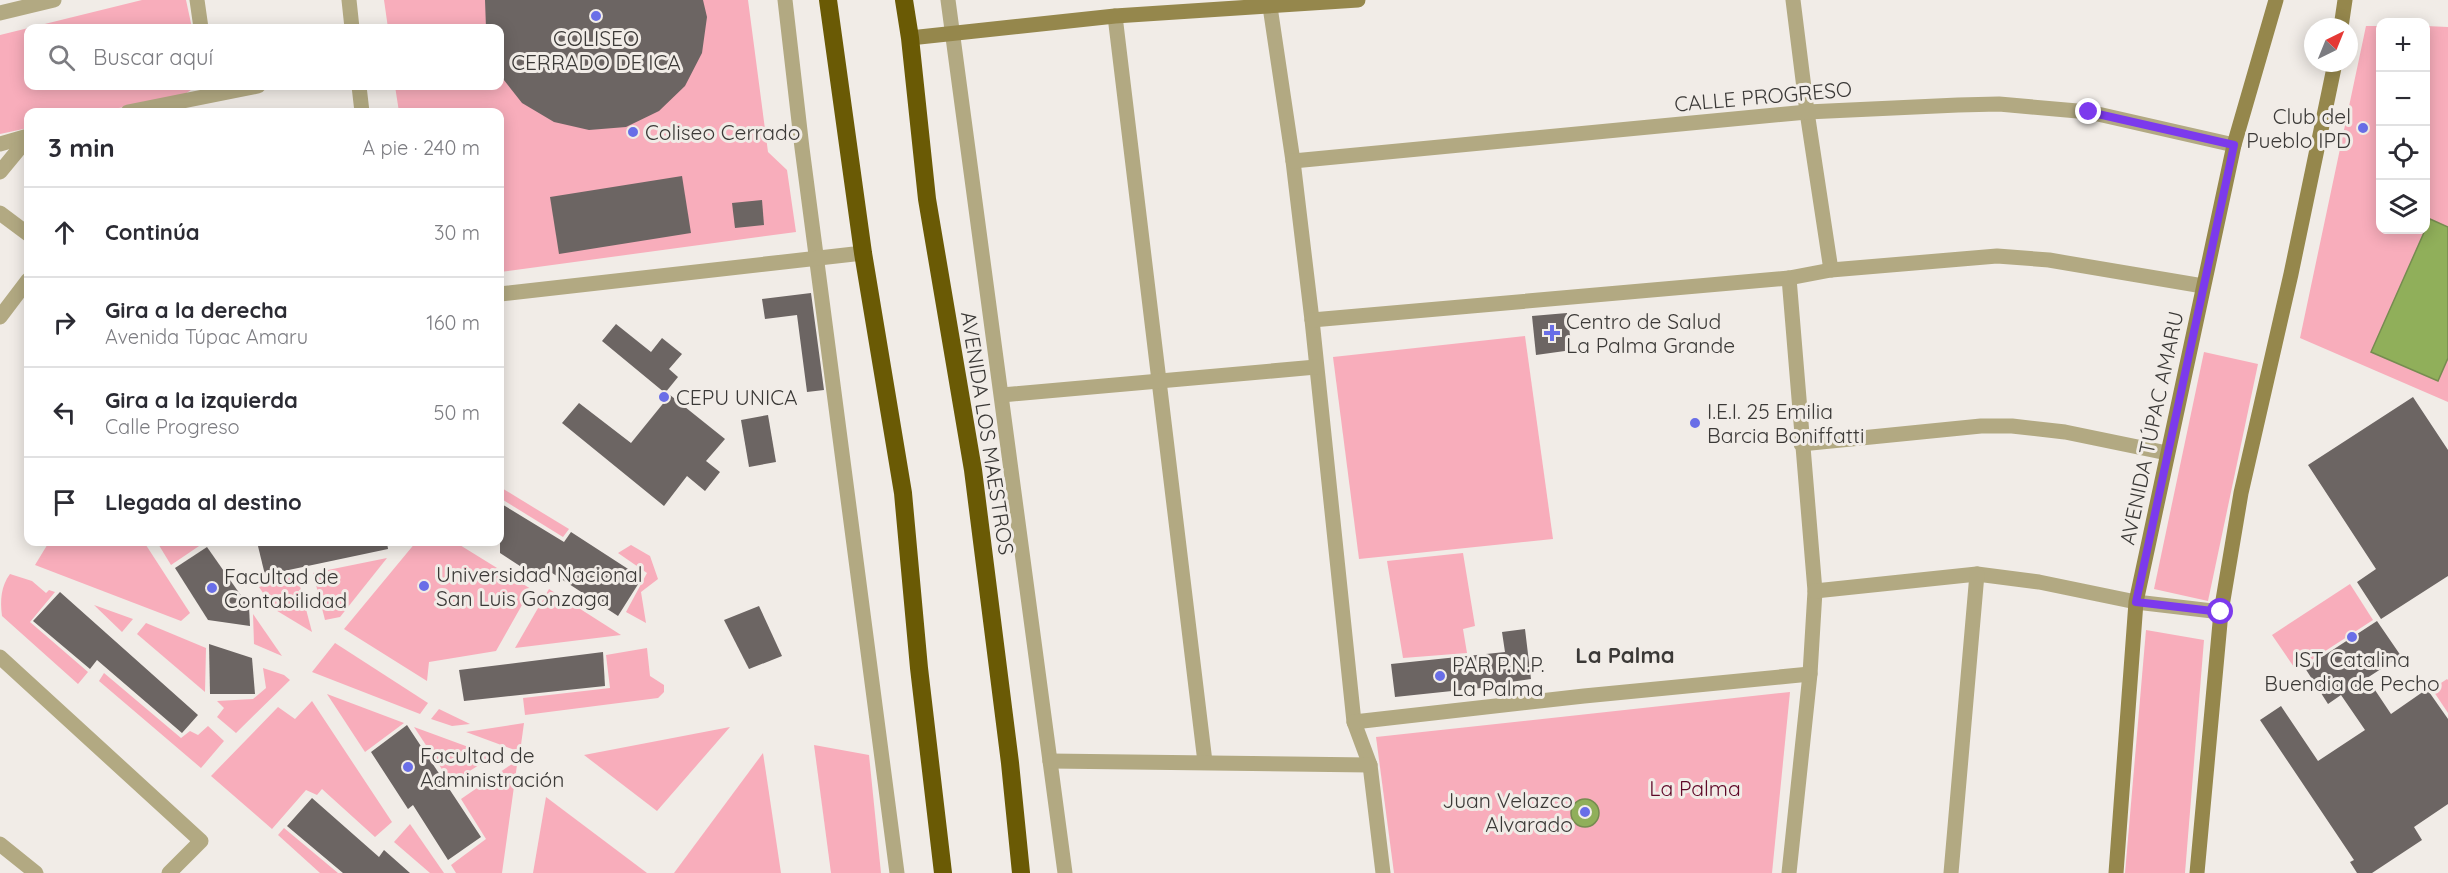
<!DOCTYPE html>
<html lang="es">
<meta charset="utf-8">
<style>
:root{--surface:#fff;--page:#f7f7f7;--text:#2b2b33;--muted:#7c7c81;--line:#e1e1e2}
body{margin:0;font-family:Quicksand,sans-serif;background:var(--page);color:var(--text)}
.controls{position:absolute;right:18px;top:18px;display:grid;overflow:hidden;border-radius:12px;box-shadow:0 3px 15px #0003}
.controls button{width:54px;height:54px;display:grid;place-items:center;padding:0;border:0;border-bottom:2px solid var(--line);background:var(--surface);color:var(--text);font:30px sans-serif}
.compass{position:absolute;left:2304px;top:18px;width:54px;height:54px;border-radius:50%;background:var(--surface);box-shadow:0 3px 15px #0003;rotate:43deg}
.stop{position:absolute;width:18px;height:18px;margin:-14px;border:4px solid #7c3aed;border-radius:50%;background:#fff}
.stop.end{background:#7c3aed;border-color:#fff;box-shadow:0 2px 6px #0008}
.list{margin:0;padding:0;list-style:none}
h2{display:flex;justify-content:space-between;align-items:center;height:78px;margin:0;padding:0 24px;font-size:26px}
h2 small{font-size:20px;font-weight:400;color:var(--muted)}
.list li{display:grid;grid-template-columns:39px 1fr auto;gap:18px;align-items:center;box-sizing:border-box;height:90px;padding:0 24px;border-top:2px solid var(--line)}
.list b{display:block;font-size:22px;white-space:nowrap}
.list p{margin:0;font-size:20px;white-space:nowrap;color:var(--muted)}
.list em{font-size:20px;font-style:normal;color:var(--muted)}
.icon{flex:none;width:33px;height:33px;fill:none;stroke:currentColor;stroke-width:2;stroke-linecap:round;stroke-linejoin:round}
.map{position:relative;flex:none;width:2448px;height:873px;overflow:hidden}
.search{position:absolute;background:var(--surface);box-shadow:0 3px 15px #0003;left:24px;top:24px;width:480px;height:66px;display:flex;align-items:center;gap:15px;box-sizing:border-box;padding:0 21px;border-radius:12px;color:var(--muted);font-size:22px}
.panel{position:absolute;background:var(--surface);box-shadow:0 3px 15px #0003;left:24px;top:108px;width:480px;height:438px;border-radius:12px}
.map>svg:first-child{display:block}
.green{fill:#f8adbb}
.water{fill:#90af5a;stroke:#768c50;stroke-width:1.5}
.building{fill:#6c6563}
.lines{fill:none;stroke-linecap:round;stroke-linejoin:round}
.street{stroke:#b2a982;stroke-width:15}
.secondary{stroke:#95874c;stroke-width:15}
.highway{stroke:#6a5a05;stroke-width:18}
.route{stroke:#7c3aed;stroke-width:8}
.poi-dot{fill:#696ee7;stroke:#f1ece7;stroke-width:2}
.labels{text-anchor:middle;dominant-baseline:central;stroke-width:6;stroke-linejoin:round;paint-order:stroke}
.poi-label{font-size:21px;fill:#3b3937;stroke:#f1ece7;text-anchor:start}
.street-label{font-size:21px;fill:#3b3937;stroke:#f1ece7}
.park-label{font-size:21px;fill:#5e0727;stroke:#f1ece7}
.neighbourhood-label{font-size:22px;font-weight:bold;fill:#3b3937;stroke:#f1ece7}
</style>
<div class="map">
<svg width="2448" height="873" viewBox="0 0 2448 873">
<rect width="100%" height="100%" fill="#f1ece7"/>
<g class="green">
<polygon points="142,0 186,0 192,28 28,28 28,86 197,86 185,94 100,112 28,112 28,128 0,134 0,35"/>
<polygon points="384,0 748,0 768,152 787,170 796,232 500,272 500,112 399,112 395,86 500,86 500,28 388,28"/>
<polygon points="2366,26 2380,26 2380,230 2426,230 2426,26 2448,27 2448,402 2300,338"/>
<polygon points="1525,336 1553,539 1359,559 1333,357"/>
<polygon points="2204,352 2258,364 2208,601 2154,589"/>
<polygon points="500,487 569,529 563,537 500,498"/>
<polygon points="49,542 144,542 190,613 181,621 35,565"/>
<polygon points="157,542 205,542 171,565"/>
<polygon points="416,542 455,542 531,589 496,651 429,662 427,681 344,629"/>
<polygon points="631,545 650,556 658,579 641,592 646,623 626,612 647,573 618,553"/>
<polygon points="1463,553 1475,626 1463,629 1467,653 1403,658 1387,561"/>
<polygon points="387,558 340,617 325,620 313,573"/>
<path d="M10,574L32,581L46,593L49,590L55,592L30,622L88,672L78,684L2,616C0,600 1,586 10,574Z"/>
<polygon points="297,575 312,632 274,609 259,587"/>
<polygon points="2350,584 2373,620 2296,670 2272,635"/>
<polygon points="549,589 621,635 515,648"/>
<polygon points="94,605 133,619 122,632"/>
<polygon points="253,614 282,656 254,644"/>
<polygon points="146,623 206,648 205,692 137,634"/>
<polygon points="2146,630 2204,640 2185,873 2125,873"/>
<polygon points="335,643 428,703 420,714 312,672"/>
<polygon points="647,648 650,676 664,685 664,692 658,698 525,715 523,698 610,688 606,655"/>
<polygon points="263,668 284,675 290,680 236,733 217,717 224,708 217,701 253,699 266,688"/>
<polygon points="104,673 181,738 190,731 198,735 208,726 224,741 201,768 99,681"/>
<polygon points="2447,679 2448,680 2448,713 2432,689"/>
<polygon points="1790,692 1772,873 1394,873 1376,737"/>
<polygon points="327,694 404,723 365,752"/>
<polygon points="312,701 392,822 375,837 322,789 317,795 306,790 272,829 211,776 278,707 295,719"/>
<polygon points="439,709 470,724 452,726 431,719"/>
<polygon points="524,723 520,752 466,732"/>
<polygon points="414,727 493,756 451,783"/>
<polygon points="730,727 657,811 584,755"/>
<polygon points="814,745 869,755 881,873 831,873"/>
<polygon points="763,753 781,873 674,873"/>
<polygon points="512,764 517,765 502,873 456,873 451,865 486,839 461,799"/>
<polygon points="546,797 647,873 533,873"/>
<polygon points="410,824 444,873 430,873 394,842"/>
<polygon points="284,828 338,873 320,873 278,835"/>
</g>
<g class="water">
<polygon points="2430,219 2448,227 2448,358 2438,381 2371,352"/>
<circle cx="1585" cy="813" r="14"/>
</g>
<g class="building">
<polygon points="485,0 703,0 707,17 702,53 685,86 659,111 626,127 589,130 554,122 522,103 500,75 500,28 486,28"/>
<polygon points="682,176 691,233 559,254 550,197"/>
<polygon points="762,200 764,225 735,228 732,203"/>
<polygon points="811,293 824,390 807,392 797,315 765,319 762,299"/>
<polygon points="1567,313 1572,350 1536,355 1532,316"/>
<polygon points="616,324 651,352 662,338 682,354 669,369 678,377 665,393 602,341"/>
<polygon points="670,395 725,439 706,461 720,472 705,491 687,476 664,506 562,423 579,403 631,443"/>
<polygon points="2413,397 2448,450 2448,576 2381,619 2357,582 2376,569 2308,465"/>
<polygon points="768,415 776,462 749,467 741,420"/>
<polygon points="500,503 564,542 571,532 642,578 618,616 546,569 540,579 500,553"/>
<polygon points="257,542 387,542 388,549 265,575"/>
<polygon points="207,547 249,607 250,626 208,620 175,568"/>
<polygon points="60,592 198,715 182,733 97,660 90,669 33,621"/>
<polygon points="759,606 782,656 749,669 724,620"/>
<polygon points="2377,621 2401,656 2367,678 2391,714 2427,689 2448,719 2448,804 2414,827 2422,840 2372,873 2357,873 2350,862 2354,860 2260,720 2281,706 2318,761 2365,730 2341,695 2328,704 2305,668"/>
<polygon points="1525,629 1531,679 1489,685 1490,687 1395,697 1391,664 1505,652 1502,632"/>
<polygon points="209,644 252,658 255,694 210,694"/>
<polygon points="603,652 605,686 464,701 459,670"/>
<polygon points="407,725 481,837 448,860 413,805 408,809 371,752"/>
<polygon points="312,798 379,857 384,850 410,873 343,873 287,826"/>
</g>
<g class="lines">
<g class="street">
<polyline points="197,0 201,28"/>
<polyline points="349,0 352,28"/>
<polyline points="785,0 802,148 897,873"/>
<polyline points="948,0 1065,873"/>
<polyline points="1269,0 1293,161 1312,320 1354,722 1370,765 1383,873"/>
<polyline points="1793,0 1807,112 1831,270"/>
<polyline points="0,13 54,0"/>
<polyline points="1115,16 1205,762"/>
<polyline points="359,86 362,112"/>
<polyline points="128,112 258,86"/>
<polyline points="0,144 28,136"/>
<polyline points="1293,161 1807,112 1958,105 1999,104 2089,112 2234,145"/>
<polyline points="0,172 28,138"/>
<polyline points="0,213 28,234"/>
<polyline points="1789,278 1815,591 1810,674 1789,873"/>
<polyline points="500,294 863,253"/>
<polyline points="0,317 28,280"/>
<polyline points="1312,320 1789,278 1831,270 1997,256 2049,260 2203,286"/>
<polyline points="1002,395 1316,367"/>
<polyline points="1801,444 1981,426 2012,426 2065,432 2167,453"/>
<polyline points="1815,591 1977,574 2039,582 2136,602 2221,612"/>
<polyline points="0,657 201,841 169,873"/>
<polyline points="1354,722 1584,696 1810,674"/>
<polyline points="1050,761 1370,765"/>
<polyline points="0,844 36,873"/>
<polyline points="1951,873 1977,574"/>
</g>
<g class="secondary">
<polyline points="2341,27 2345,0"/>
<polyline points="910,38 1115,16 1358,0"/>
<polyline points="2116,873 2136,602 2234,145 2276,0"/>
<polyline points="2197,873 2221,612 2241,493 2291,274 2335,63"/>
</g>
<g class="highway">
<polyline points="828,0 863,253 903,493 919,668 943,873"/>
<polyline points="904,0 910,38 927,199 973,470 1010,763 1021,873"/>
</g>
</g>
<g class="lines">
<polyline class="route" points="2089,112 2234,145 2136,602 2221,612"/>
</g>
<g class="poi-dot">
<circle cx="596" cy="16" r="6"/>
<circle cx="2363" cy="128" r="6"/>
<circle cx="633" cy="132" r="6"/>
<path d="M1549 324h6v6h6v6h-6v6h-6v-6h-6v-6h6z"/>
<circle cx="664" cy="397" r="6"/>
<circle cx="1695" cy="423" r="6"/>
<circle cx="424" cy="586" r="6"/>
<circle cx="212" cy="588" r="6"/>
<circle cx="2352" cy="637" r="6"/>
<circle cx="1440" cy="676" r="6"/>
<circle cx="408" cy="767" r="6"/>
<circle cx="1585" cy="812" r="6"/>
</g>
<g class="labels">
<g class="poi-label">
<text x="596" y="38" text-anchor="middle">COLISEO<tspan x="596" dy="24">CERRADO DE ICA</tspan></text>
<text x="2351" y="116" text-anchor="end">Club del<tspan x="2351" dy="24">Pueblo IPD</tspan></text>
<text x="645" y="132">Coliseo Cerrado</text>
<text x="1566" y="321">Centro de Salud<tspan x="1566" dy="24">La Palma Grande</tspan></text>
<text x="676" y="397">CEPU UNICA</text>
<text x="1707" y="411">I.E.I. 25 Emilia<tspan x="1707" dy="24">Barcia Boniffatti</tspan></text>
<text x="436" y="574">Universidad Nacional<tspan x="436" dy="24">San Luis Gonzaga</tspan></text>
<text x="224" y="576">Facultad de<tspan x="224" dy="24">Contabilidad</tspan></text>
<text x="2352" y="659" text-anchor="middle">IST Catalina<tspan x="2352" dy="24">Buendia de Pecho</tspan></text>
<text x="1452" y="664">PAR P.N.P.<tspan x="1452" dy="24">La Palma</tspan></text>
<text x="420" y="755">Facultad de<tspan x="420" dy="24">Administración</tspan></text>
<text x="1573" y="800" text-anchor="end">Juan Velazco<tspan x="1573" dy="24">Alvarado</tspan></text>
</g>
<g class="street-label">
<text transform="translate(1763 96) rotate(-5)">CALLE PROGRESO</text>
<text transform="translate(2151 428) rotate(-78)">AVENIDA TÚPAC AMARU</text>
<text transform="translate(988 433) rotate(81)">AVENIDA LOS MAESTROS</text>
</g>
<g class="park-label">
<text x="1695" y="788">La Palma</text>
</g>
<g class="neighbourhood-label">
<text x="1625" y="655">La Palma</text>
</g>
</g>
</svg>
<div class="controls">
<button>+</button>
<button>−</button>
<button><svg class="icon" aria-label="locate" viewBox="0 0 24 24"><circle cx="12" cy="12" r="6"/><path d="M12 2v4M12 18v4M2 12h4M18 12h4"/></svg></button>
<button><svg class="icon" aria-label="layers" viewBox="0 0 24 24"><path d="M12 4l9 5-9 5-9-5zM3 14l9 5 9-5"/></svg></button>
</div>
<svg class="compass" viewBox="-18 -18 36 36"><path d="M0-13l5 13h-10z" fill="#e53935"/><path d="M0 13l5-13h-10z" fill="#7c7c81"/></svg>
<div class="stop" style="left:2221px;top:612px"></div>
<div class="stop end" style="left:2089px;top:112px"></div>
<div class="search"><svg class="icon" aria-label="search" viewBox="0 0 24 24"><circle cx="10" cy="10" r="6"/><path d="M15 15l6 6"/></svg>Buscar aquí</div>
<section class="panel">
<h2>3 min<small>A pie · 240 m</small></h2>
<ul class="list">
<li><svg class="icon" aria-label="ahead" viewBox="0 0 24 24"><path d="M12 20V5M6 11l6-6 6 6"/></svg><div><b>Continúa</b></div><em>30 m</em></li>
<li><svg class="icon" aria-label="right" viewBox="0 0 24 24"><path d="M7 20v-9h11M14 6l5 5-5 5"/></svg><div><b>Gira a la derecha</b><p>Avenida Túpac Amaru</p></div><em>160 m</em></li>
<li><svg class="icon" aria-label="left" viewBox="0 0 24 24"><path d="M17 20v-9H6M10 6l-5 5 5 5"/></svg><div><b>Gira a la izquierda</b><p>Calle Progreso</p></div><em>50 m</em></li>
<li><svg class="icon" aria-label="arrive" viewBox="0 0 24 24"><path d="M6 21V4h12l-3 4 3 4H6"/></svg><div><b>Llegada al destino</b></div></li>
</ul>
</section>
</div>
